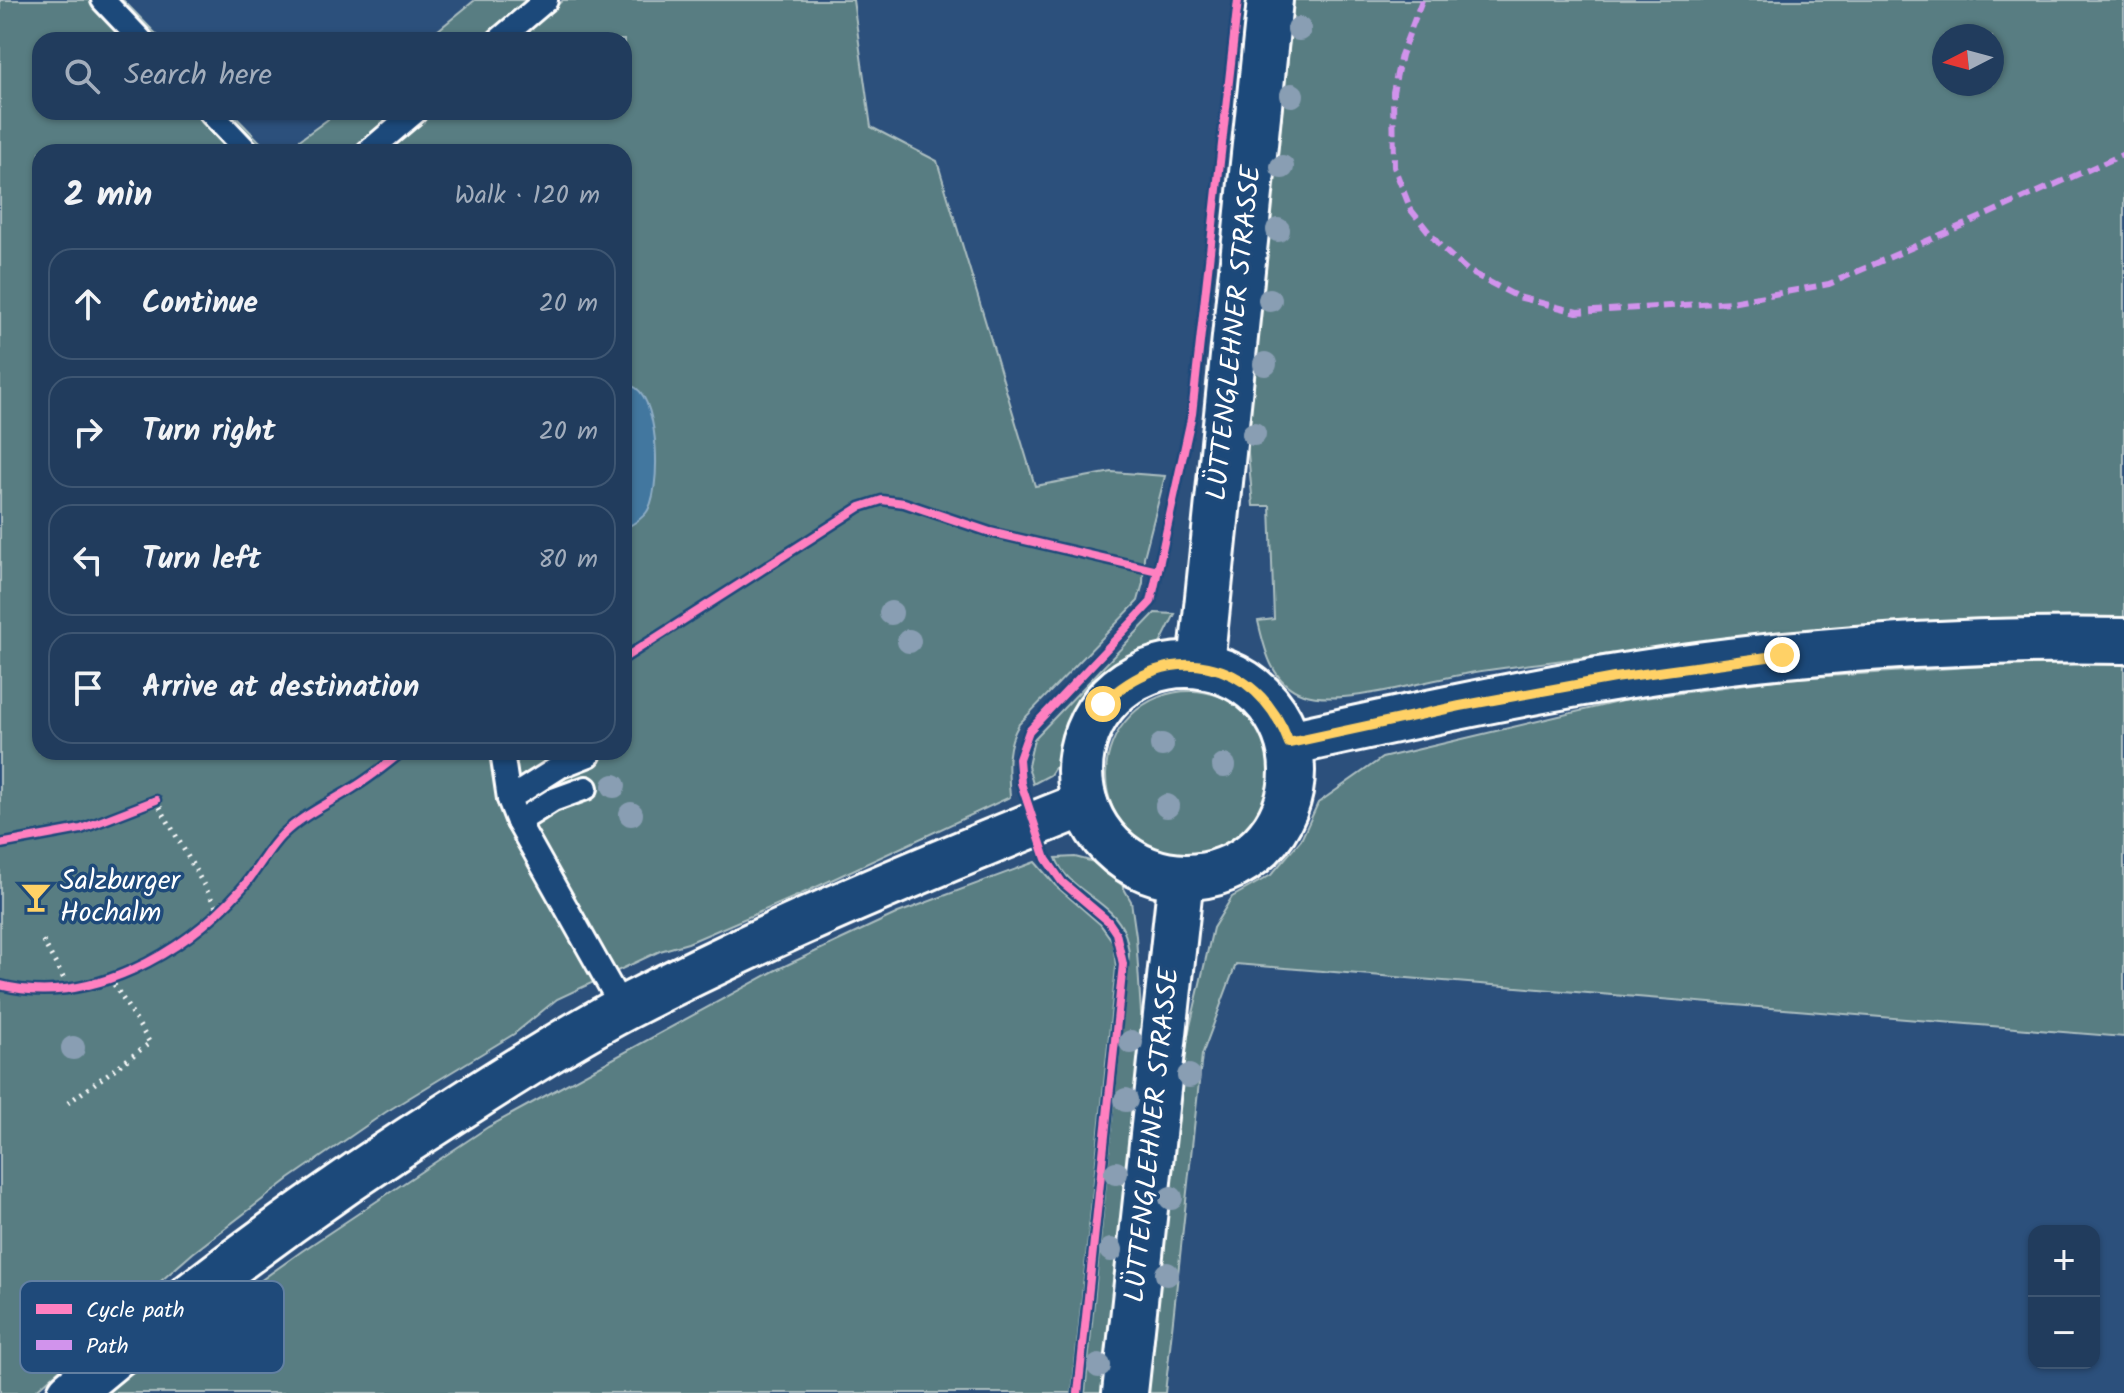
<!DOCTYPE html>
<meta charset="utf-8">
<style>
:root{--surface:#213c5d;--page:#294363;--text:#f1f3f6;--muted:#a2adbc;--line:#3e5672}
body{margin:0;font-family:Kalam,sans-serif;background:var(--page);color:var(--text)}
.controls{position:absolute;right:24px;bottom:24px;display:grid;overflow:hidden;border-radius:16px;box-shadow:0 2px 6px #0004}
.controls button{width:72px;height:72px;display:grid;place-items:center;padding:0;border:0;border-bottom:2px solid var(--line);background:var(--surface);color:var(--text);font:40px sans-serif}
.compass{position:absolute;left:1932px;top:24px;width:72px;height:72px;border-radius:50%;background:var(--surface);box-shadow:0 2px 6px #0004;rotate:264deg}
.stop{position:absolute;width:24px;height:24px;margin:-18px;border:6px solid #ffd166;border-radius:50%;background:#fff}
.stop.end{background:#ffd166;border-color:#fff;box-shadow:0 2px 8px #0008}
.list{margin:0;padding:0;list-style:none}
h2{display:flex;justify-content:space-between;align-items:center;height:104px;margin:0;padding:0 32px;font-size:34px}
h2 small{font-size:26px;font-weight:400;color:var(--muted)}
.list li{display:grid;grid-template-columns:52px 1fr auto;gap:24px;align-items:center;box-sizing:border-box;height:112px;margin:0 16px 16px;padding:0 16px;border:2px solid var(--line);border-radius:24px}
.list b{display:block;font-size:30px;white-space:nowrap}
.list em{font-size:26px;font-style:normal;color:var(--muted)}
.icon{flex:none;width:44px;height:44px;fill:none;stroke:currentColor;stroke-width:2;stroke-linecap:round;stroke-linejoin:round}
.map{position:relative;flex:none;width:2124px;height:1393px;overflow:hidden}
.search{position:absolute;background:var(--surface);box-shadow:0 2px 6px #0004;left:32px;top:32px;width:600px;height:88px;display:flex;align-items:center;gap:20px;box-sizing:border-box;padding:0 28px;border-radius:24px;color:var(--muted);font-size:30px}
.panel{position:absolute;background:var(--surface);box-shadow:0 2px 6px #0004;left:32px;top:144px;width:600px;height:616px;border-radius:24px}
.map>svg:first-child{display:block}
.green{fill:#587d82;stroke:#acbec0;stroke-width:2;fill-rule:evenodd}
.water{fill:#42779f;stroke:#8eadc5;stroke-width:2}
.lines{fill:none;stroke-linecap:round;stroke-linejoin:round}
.service-casing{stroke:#fff;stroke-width:28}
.secondary-casing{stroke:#fff;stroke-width:50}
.path{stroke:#fff;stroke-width:5;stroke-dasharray:2 6;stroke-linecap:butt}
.service{stroke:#1f4a7a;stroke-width:22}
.secondary{stroke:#1f4a7a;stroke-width:44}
.quiet{stroke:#d193ec;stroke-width:6;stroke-dasharray:12 6;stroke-linecap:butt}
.cycleway-casing{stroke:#1f4a7a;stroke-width:13}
.cycleway{stroke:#ff80c0;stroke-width:8}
.tree{fill:#899eb3}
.route{stroke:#ffd166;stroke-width:10}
.labels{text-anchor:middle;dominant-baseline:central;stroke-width:7;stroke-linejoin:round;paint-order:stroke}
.street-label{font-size:28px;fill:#fff;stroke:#1f4a7a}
.poi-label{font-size:28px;fill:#fff;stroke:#1f4a7a;text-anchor:start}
.key{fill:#1f4a7a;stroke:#6280a2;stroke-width:2}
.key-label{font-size:22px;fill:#fff}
</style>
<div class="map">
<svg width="2124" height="1393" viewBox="0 0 2124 1393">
<rect width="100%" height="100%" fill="#2c507c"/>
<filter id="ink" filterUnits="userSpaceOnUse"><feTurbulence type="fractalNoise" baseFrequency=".0125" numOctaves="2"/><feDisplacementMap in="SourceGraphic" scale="16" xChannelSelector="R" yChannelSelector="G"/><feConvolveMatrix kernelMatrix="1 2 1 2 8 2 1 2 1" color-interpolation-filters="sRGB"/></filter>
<g filter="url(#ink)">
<g class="green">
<path d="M0,0H123L162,40H40V112H231L270,152H40V752H624V152H283L338,112H624V40H517L563,0H853L871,127L937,161L1035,486L1112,472L1165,476L1144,557L1143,583L1138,601L1019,724C1005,748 1008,769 1010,797L797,896L688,943L660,951L557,999L514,1034L386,1112L289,1179L193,1253L33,1393H0Z"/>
<polygon points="475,0 534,0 486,40 426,40"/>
<path d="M1294,0H2124V618C1923,612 1724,639 1525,665C1505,668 1484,670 1465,674C1423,681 1341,707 1303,694C1271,683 1265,650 1258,621L1274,619L1270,506H1253L1247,442ZM1944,36H1992V84H1944Z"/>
<polygon points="1155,613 1175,614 1158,648 1100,685 1079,715 1063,755 1050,775 1033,784 1028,766 1034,739"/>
<polygon points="2064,661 2124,663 2124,1037 1236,964 1202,1055 1165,1393 1145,1393 1176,1109 1184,1052 1213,928 1232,897 1271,875 1301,840 1318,803 1382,758 1622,701 1782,679"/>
<circle cx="1190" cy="775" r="84"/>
<path d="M1075,857L1094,862L1122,885L1131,901L1136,936L1142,1028L1104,1393H1085L1129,953C1128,947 1127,939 1125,934C1113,900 1068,892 1056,858Z"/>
<polygon points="1035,862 1055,885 1100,924 1113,942 1116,967 1072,1393 107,1393 127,1376 302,1251 488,1127 774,971 898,913"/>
</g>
<path class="water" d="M624,385C628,386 633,386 636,388C659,403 662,493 646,513C642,518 636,522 631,525L624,523Z"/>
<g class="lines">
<defs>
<g id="service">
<polyline points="103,0 141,40"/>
<polyline points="499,40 546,0"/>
<polyline points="210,112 248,152"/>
<polyline points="368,152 415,112"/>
<polyline points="502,752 509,799 518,822 623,1009"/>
<polyline points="509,799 561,766 589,755"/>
<polyline points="518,822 553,800 586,788"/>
</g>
<g id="secondary">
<circle cx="1186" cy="771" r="106"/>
<polyline points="1201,665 1270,0"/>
<path d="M1289,743C1452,707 1617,671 1785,655C1897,644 2011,639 2124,641"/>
<path d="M70,1393C193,1289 323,1193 460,1107C514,1072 569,1037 626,1007C775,930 929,866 1085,804"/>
<polyline points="1125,1393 1181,877"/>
</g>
</defs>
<use href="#service" class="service-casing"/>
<use href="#secondary" class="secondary-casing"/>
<g class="path">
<polyline points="1151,602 1158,604"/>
<polyline points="156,800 219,912"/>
<polyline points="43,941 69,988"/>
<polyline points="68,1103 150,1043 110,978"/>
</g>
<use href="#service" class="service"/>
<use href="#secondary" class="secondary"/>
<polyline class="quiet" points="1422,0 1401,55 1393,92 1394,167 1411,210 1441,247 1468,271 1518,297 1577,312 1731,302 1829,284 2124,154"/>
<defs>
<g id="cycleway">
<polyline points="624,658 860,507 882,500 904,503 990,532 1158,571"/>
<polyline points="0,844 81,829 156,800"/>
<path d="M0,985C90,1008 184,953 242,888C257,871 267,850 282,835C303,815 329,803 353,788C370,778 386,765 402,752"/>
<polyline points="1078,1393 1123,964 1116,933 1108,921 1062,882 1046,859 1021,783 1019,759 1029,731 1151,602 1192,414 1238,0"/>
</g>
</defs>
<use href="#cycleway" class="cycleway-casing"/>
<use href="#cycleway" class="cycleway"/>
</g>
<g class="tree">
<circle cx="1299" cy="29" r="12"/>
<circle cx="1292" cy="95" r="12"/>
<circle cx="1282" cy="167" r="12"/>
<circle cx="1278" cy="230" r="12"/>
<circle cx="1270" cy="300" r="12"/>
<circle cx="1265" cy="364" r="12"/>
<circle cx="1254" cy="434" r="12"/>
<circle cx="891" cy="613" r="12"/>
<circle cx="909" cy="641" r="12"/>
<circle cx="1162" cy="745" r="12"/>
<circle cx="1224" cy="766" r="12"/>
<circle cx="614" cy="786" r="12"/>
<circle cx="1167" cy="806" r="12"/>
<circle cx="631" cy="814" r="12"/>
<circle cx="1131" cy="1042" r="12"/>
<circle cx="73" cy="1048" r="12"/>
<circle cx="1189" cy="1076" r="12"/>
<circle cx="1126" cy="1100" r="12"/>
<circle cx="1116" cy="1173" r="12"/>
<circle cx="1171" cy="1198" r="12"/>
<circle cx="1111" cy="1250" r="12"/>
<circle cx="1167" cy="1274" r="12"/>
<circle cx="1099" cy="1366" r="12"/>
</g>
</g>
<g class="lines" filter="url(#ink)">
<path class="route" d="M1103,704C1167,639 1257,657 1289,743L1460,706L1614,678L1782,655"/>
</g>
<defs>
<symbol id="bar-bare" viewBox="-9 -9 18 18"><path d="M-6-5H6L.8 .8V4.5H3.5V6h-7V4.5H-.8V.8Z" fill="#ffd166" stroke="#1f4a7a" stroke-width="2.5" paint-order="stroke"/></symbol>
</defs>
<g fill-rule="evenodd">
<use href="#bar-bare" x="14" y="875" width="44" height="44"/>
</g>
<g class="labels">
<g class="street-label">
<text transform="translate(1235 333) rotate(-84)">LÜTTENGLEHNER STRASSE</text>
<text transform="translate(1153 1135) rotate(-84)">LÜTTENGLEHNER STRASSE</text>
</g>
<g class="poi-label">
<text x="60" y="881">Salzburger<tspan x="60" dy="32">Hochalm</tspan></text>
</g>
</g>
<rect x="20" y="1281" width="264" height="92" rx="12" class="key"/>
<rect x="36" y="1304" width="36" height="10" fill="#ff80c0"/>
<rect x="36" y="1340" width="36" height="10" fill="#d193ec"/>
<g class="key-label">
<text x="86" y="1317">Cycle path</text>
<text x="86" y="1353">Path</text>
</g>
</svg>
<div class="controls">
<button>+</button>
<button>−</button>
</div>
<svg class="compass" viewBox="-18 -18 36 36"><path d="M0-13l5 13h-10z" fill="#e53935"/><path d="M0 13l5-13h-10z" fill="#a2adbc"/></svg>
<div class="stop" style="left:1103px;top:704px"></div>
<div class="stop end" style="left:1782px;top:655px"></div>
<div class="search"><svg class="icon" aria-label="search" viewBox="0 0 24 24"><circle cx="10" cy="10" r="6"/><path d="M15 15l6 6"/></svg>Search here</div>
<section class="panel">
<h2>2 min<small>Walk · 120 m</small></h2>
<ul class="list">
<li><svg class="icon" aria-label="ahead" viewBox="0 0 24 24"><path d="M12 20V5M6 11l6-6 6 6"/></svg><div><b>Continue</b></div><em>20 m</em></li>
<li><svg class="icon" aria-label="right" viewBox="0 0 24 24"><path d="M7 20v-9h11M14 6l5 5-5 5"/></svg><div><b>Turn right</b></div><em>20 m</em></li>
<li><svg class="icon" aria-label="left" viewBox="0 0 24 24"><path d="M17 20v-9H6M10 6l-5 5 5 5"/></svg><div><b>Turn left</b></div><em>80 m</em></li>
<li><svg class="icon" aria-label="arrive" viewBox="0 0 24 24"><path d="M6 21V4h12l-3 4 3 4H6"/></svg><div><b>Arrive at destination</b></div></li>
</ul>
</section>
</div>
